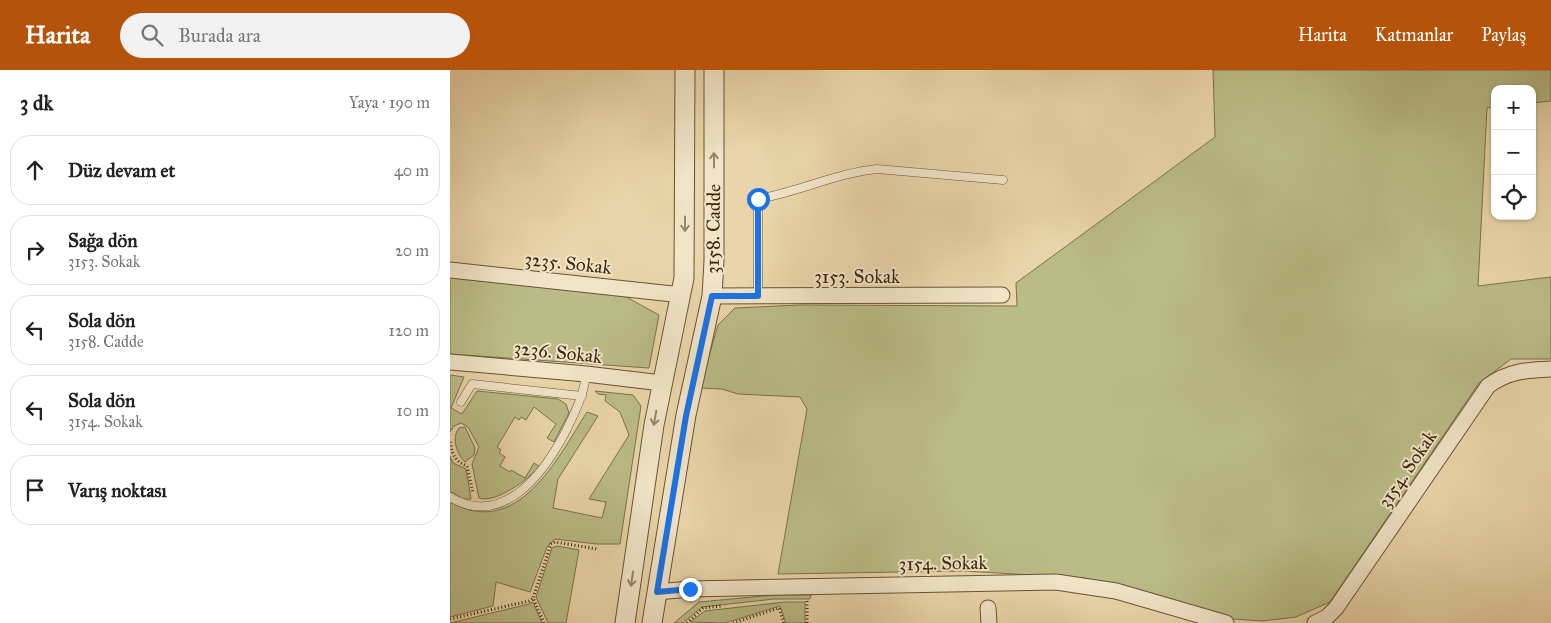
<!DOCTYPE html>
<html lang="tr">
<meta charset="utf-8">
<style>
:root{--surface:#fff;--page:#f2f2f2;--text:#222;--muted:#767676;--line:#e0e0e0;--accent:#b45309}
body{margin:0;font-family:"IM FELL Great Primer",serif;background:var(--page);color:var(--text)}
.controls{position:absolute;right:15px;top:15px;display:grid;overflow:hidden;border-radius:10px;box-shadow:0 1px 4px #0004}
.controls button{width:45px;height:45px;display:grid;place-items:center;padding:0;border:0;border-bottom:1px solid var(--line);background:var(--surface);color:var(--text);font:25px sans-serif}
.stop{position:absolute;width:15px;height:15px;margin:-11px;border:4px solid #1a73e8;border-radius:50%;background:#fff}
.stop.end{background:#1a73e8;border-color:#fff;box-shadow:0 1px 5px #0008}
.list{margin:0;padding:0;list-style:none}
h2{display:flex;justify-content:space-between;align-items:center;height:65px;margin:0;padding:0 20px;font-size:21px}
h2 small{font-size:16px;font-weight:400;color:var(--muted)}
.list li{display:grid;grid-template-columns:32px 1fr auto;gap:15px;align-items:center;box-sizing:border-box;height:70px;margin:0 10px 10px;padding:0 10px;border:1px solid var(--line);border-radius:20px}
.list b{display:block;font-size:19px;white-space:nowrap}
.list p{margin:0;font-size:16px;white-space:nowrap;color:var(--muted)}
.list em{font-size:16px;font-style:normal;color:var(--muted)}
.icon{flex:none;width:28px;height:28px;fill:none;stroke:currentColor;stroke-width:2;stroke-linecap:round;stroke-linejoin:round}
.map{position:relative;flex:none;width:1101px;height:553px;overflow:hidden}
header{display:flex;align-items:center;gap:30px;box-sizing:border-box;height:70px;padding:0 25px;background:var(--accent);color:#fff}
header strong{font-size:24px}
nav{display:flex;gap:28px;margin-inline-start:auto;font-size:18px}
.search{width:350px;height:45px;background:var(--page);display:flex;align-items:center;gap:12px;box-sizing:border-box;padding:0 18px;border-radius:28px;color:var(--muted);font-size:19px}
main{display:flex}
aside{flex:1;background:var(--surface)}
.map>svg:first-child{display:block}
.green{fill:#babc86;stroke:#7c714b}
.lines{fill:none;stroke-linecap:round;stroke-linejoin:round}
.service-casing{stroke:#6a5236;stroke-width:9}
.minor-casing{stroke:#6a5236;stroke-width:17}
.tertiary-casing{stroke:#6a5236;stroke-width:21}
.path{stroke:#3f2610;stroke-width:3;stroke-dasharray:1 2.5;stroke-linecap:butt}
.service{stroke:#f1e4c7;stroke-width:8}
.minor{stroke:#f1e4c7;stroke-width:15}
.tertiary{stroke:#f1e4c7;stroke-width:19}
.oneway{stroke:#98856c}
.route{stroke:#1a73e8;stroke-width:6}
.labels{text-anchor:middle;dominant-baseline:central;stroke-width:4;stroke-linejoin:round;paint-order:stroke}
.street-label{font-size:19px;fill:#3f2610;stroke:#f1e4c7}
</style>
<header>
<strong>Harita</strong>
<div class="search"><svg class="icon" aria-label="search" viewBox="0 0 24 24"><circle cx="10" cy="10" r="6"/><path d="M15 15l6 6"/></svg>Burada ara</div>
<nav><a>Harita</a><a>Katmanlar</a><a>Paylaş</a></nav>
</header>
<main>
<aside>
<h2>3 dk<small>Yaya · 190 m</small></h2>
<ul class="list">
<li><svg class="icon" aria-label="ahead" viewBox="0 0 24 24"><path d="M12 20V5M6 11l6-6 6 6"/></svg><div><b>Düz devam et</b></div><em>40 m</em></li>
<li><svg class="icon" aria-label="right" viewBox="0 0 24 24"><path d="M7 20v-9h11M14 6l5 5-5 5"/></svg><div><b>Sağa dön</b><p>3153. Sokak</p></div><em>20 m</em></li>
<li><svg class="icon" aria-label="left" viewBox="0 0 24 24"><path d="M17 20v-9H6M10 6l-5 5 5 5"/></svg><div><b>Sola dön</b><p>3158. Cadde</p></div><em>120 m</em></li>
<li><svg class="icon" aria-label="left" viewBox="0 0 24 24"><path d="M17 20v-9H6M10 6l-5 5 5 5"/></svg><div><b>Sola dön</b><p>3154. Sokak</p></div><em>10 m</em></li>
<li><svg class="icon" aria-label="arrive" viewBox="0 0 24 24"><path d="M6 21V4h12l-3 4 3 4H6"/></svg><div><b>Varış noktası</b></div></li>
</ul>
</aside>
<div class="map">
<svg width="1101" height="553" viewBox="0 0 1101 553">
<rect width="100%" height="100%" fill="#e9d5a9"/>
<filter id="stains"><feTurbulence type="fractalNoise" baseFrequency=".004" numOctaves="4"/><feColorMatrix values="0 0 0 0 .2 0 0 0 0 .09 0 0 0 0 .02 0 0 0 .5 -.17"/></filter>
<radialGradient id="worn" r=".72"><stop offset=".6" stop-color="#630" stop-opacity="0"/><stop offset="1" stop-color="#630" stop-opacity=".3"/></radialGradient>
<g class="green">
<polygon points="763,0 1101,0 1101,31 1082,33 1082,19 1045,19 1045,37 1037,38 1028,216 1101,207 1101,289 1061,289 1029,313 880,532 846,547 813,551 782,549 636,508 512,501 328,504 357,339 350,327 288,324 272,319 250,318 268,255 285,238 350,235 567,236 566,213 765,67"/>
<polygon points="0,205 169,223 209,245 199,298 0,284"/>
<path d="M0,305L14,307L1,338L12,344L27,321L108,329L116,334L119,343L104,372L97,368L106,354L84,337L76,350L71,347L69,350L65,347L47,377L51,380L49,383L55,387L50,396L60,402L61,400L75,408L84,393L90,397C79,408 46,434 29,428L22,394L29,377L18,357L11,353L4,356L0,362Z"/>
<path d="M145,321L183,325L191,336L170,474H146L105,469L97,477L80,522L46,512L43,536L0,547V432C68,470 107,389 137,342L148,346L108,409L103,438L152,448L156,432L139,429L179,365L170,342L155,331L156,325L148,324Z"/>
<path d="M15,357L25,378L24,385L15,392C7,384 1,368 9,358Z"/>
<polygon points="0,386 3,393 16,399 21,429 13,429 0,421"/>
<polygon points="107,476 129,480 116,553 98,553 86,527 102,478"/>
<polygon points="324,525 361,525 360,529 324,529 252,537 233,553 224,553 249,532"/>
<polygon points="83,532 92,553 0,553 79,534"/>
<polygon points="335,532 355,532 355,553 336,553 330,536 275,553 240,552 255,541"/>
</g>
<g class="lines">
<defs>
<g id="service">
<path d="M308,226V129C348,122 387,103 427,99L553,110"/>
<polyline points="11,332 22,314 132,326"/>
<path d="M0,427C53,459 94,403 116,361C125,342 134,325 136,304"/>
</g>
<g id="minor">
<polyline points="0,200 232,225"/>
<polyline points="262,226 552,225"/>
<polyline points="0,292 136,304 212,313"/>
<polyline points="207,522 240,519 606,512 666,521 776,553"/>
<polyline points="538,538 539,553"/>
<path d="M865,553L877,547L886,538L1038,316C1058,301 1077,300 1101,299"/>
</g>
<g id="tertiary">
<polyline points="175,553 204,355 234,208 235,0"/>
<polyline points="202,553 236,345 262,226 264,191 264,0"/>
</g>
</defs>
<use href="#service" class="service-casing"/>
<use href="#minor" class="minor-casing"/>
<use href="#tertiary" class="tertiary-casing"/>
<g class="path">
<path d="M0,372C2,385 6,392 17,396L23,423"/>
<polyline points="357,531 357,553"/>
<polyline points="0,549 79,531 83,528"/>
<polyline points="94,553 83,528 101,474 105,472 147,479"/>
<polyline points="237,553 253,538 271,536"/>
<polyline points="283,553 329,538 334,553"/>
</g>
<use href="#service" class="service"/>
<use href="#minor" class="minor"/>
<use href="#tertiary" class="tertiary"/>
</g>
<defs><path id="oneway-shaft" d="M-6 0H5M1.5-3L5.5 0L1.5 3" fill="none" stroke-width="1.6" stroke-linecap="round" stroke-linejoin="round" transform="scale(1.25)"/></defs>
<g class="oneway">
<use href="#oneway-shaft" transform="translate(264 90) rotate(-90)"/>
<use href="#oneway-shaft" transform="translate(235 154) rotate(90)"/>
<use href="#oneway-shaft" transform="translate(205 348) rotate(100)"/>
<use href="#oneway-shaft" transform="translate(182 509) rotate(98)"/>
</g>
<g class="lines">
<polyline class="route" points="240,519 207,522 236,346 262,226 308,226 308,129"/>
</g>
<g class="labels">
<g class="street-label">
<text transform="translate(263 159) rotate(-89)">3158. Cadde</text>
<text transform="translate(118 193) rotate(6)">3235. Sokak</text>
<text x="407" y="206">3153. Sokak</text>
<text transform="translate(108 282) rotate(6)">3236. Sokak</text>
<text transform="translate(957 399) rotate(-56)">3154. Sokak</text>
<text transform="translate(493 493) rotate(-1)">3154. Sokak</text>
</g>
</g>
<rect width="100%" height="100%" filter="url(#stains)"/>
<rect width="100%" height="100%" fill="url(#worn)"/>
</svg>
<div class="controls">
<button>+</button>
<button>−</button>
<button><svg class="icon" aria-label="locate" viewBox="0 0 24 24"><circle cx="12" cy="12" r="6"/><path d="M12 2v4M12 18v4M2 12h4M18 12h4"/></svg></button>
</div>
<div class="stop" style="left:308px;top:129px"></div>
<div class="stop end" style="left:240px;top:519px"></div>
</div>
</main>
